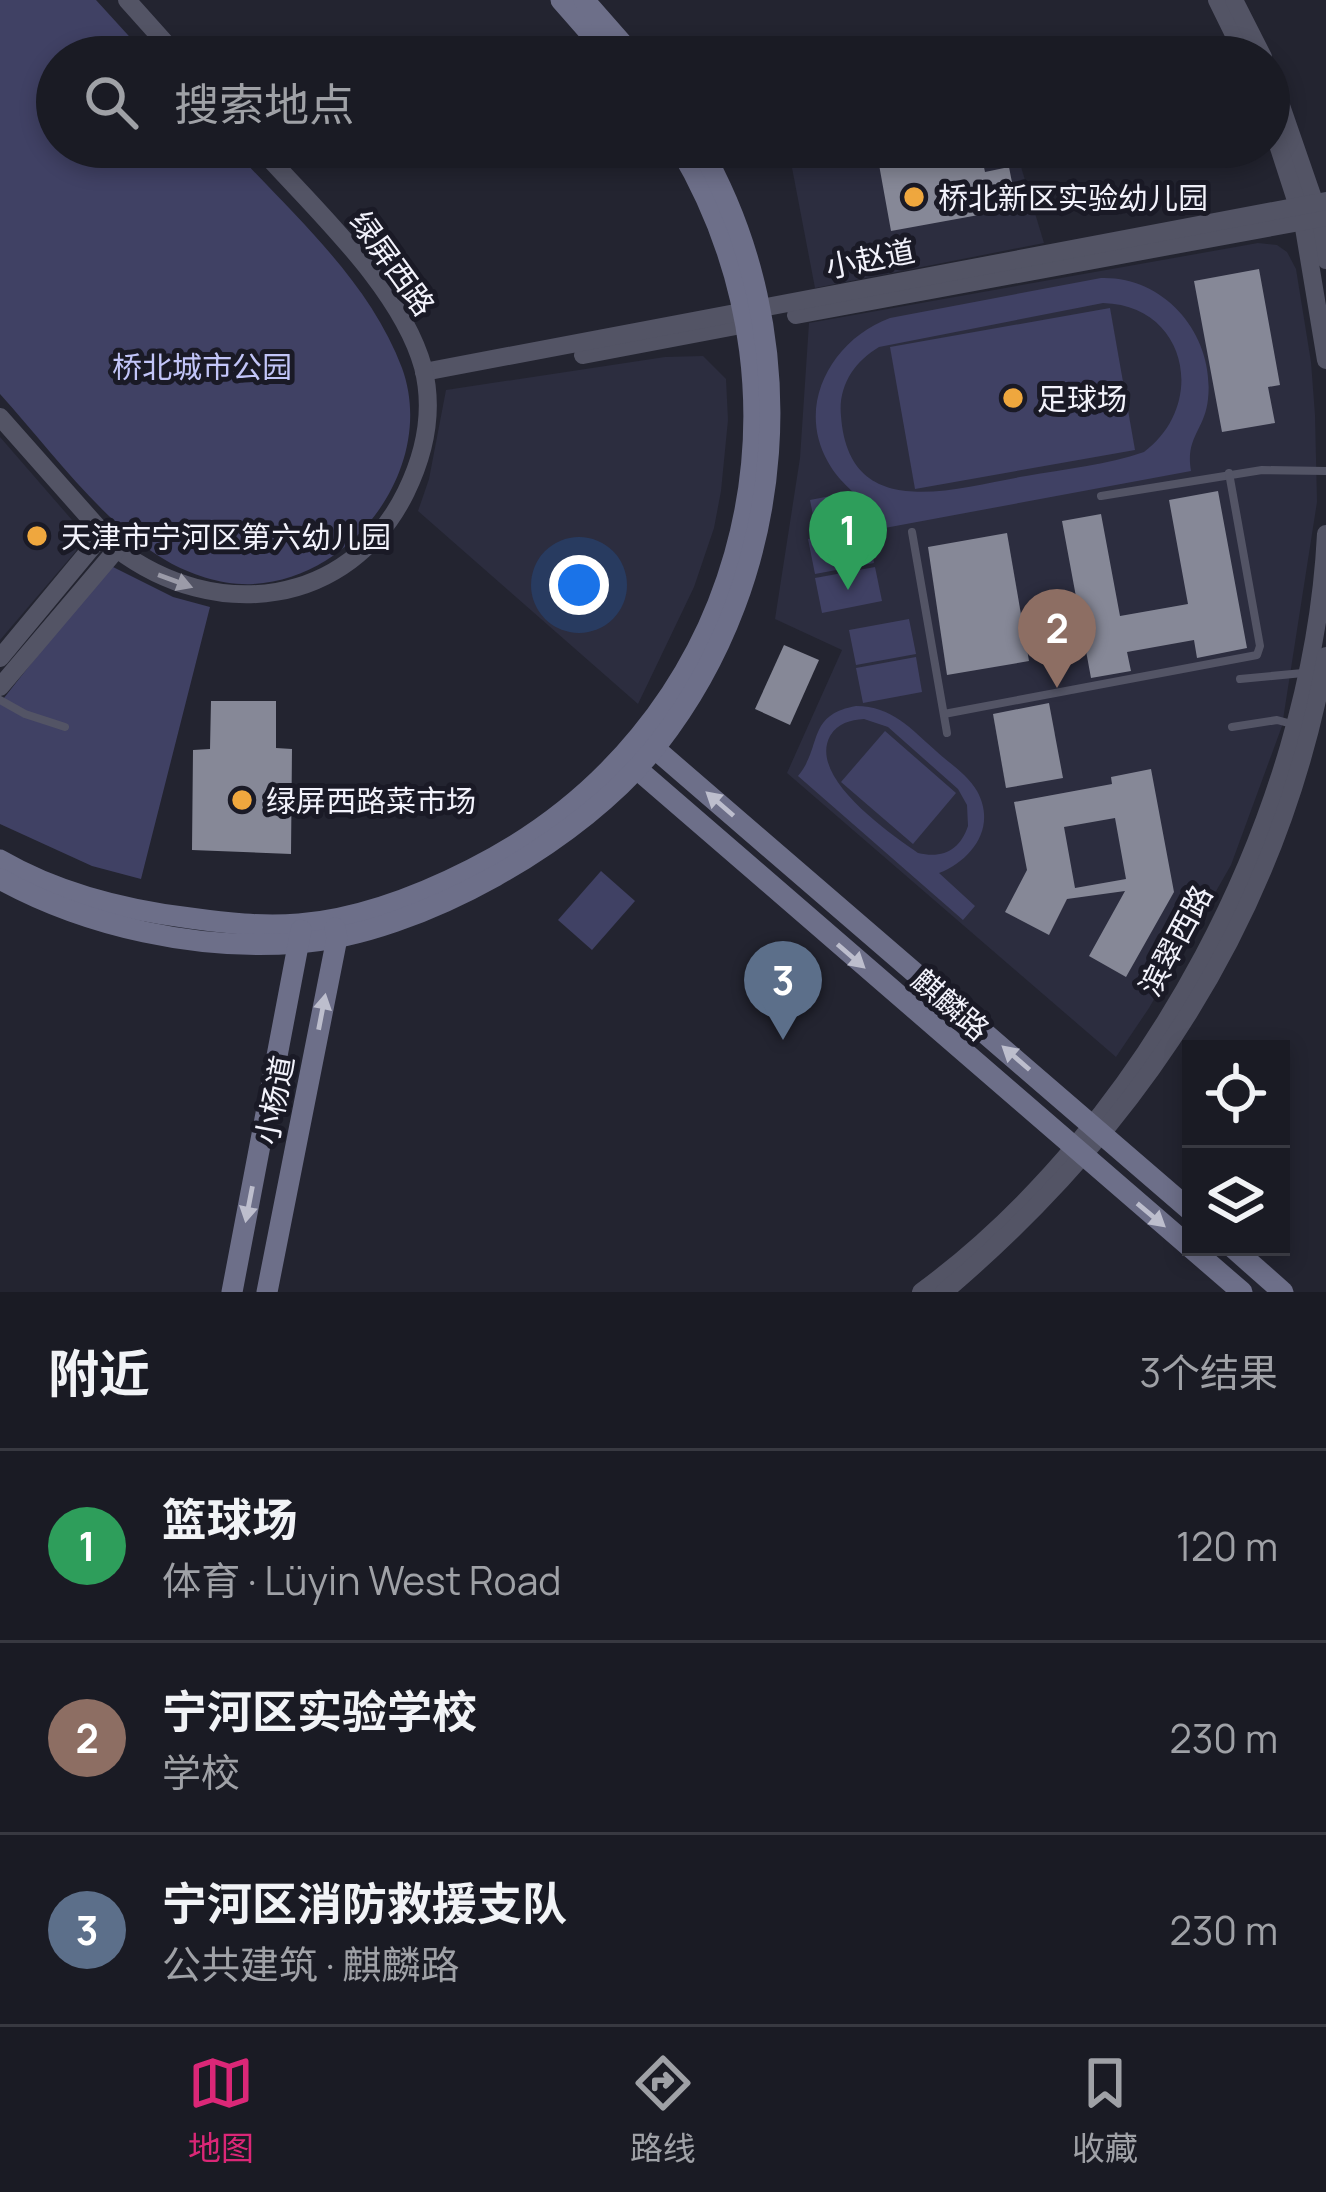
<!DOCTYPE html>
<html lang="zh">
<meta charset="utf-8">
<style>
:root{--surface:#1a1b24;--page:#23242c;--text:#f1f3f6;--muted:#9fa1a6;--line:#383941;--accent:#db2777}
body{margin:0;font-family:Manrope,"Noto Sans SC",sans-serif;background:var(--page);color:var(--text)}
.controls{position:absolute;right:36px;bottom:36px;display:grid;overflow:hidden;border-radius:0px;box-shadow:0 6px 18px #0003}
.controls button{width:108px;height:108px;display:grid;place-items:center;padding:0;border:0;border-bottom:3px solid var(--line);background:var(--surface);color:var(--text);font:60px sans-serif}
.you{position:absolute;left:579px;top:585px;width:42px;height:42px;margin:-30px;border:9px solid #fff;border-radius:50%;background:#1a73e8;box-shadow:0 0 0 18px #1a73e833}
.badge{display:grid;place-items:center;width:78px;height:78px;border-radius:50%;background:var(--accent);color:#fff;font-size:39px;font-weight:700}
.pin{position:absolute;translate:-50% -99px;filter:drop-shadow(0 3px 6px #0008)}
.pin::after{content:'';position:absolute;top:63px;width:42px;height:36px;background:inherit;clip-path:polygon(0 0,100% 0,50% 100%)}
.list{margin:0;padding:0;list-style:none}
h2{display:flex;justify-content:space-between;align-items:center;height:156px;margin:0;padding:0 48px;font-size:51px}
h2 small{font-size:39px;font-weight:400;color:var(--muted)}
.list li{display:grid;grid-template-columns:78px 1fr auto;gap:36px;align-items:center;box-sizing:border-box;height:192px;padding:0 48px;border-top:3px solid var(--line)}
.list b{display:block;font-size:45px;white-space:nowrap}
.list p{margin:0;font-size:39px;white-space:nowrap;color:var(--muted)}
.list em{font-size:39px;font-style:normal;color:var(--muted)}
.icon{flex:none;width:66px;height:66px;fill:none;stroke:currentColor;stroke-width:2;stroke-linecap:round;stroke-linejoin:round}
.map{position:relative;flex:none;width:1326px;height:1292px;overflow:hidden}
.search{position:absolute;background:var(--surface);box-shadow:0 6px 18px #0003;left:36px;right:36px;top:36px;height:132px;display:flex;align-items:center;gap:30px;box-sizing:border-box;padding:0 42px;border-radius:66px;color:var(--muted);font-size:45px}
.sheet{height:732px;background:var(--surface)}
nav{display:flex;justify-content:space-around;align-items:center;box-sizing:border-box;height:168px;border-top:3px solid var(--line);background:var(--surface);font-size:33px;color:var(--muted)}
nav a{display:grid;justify-items:center;gap:6px}
nav .on{color:var(--accent)}
.map>svg:first-child{display:block}
.built{fill:#2c2d3f}
.green{fill:#404164;fill-rule:evenodd}
.building{fill:#868897;fill-rule:evenodd}
.lines{fill:none;stroke-linecap:round;stroke-linejoin:round}
.service{stroke:#535465;stroke-width:8}
.tertiary{stroke:#535465;stroke-width:18}
.secondary{stroke:#6d6f89;stroke-width:21}
.oneway{fill:#9b9ba8}
.oneway2{fill:#bdbecd}
.poi-dot{fill:#efa73e;stroke:#1a1a26;stroke-width:4.5}
.labels{text-anchor:middle;dominant-baseline:central;stroke-width:10;stroke-linejoin:round;paint-order:stroke}
.poi-label{font-size:30px;fill:#f2f2fb;stroke:#1a1a26;text-anchor:start}
.street-label{font-size:30px;fill:#f2f2fb;stroke:#1a1a26}
.park-label{font-size:30px;fill:#c2c5f8;stroke:#1a1a26}
</style>
<div class="map">
<svg width="1326" height="1292" viewBox="0 0 1326 1292">
<rect width="100%" height="100%" fill="#232430"/>
<g class="built">
<polygon points="811,147 1015,147 1044,243 815,288 789,152"/>
<polygon points="1258,243 1277,245 1287,252 1296,269 1311,362 1315,415 1317,502 1282,726 1231,865 1149,1008 1116,1057 787,773 842,650 775,619 800,458 809,323"/>
<polygon points="703,356 726,379 728,420 721,491 714,528 694,587 638,704 418,511 429,479 446,390 665,357"/>
<polygon points="0,437 72,520 76,551 0,640"/>
</g>
<g class="green">
<path d="M0,0H96L148,57H57V147H231C293,215 369,280 402,368C437,464 355,578 254,584C225,586 191,575 167,561C103,524 49,448 0,394Z"/>
<path d="M1101,278C1165,276 1215,335 1208,399C1205,430 1185,437 1191,471L874,530C866,492 845,493 828,462C795,404 833,339 890,318ZM1103,303C1187,305 1208,404 1144,452C1107,465 1064,469 1026,476C955,488 849,525 841,416C838,386 854,362 879,347Z"/>
<polygon points="1110,308 1135,450 915,489 890,347"/>
<polygon points="846,493 852,528 817,535 810,500"/>
<polygon points="868,528 874,563 815,574 808,539"/>
<polygon points="109,565 173,597 210,607 141,879 92,866 0,824 0,703"/>
<polygon points="875,567 882,601 822,613 815,578"/>
<polygon points="909,619 916,654 856,665 849,630"/>
<polygon points="916,657 922,692 863,703 856,668"/>
<path d="M856,706C892,706 911,729 936,751C949,763 968,775 977,791C997,827 972,860 939,873L975,906L963,920L798,776C823,746 806,715 856,706ZM864,719L888,727L958,789L967,805L968,826C960,850 943,859 918,853C888,832 808,777 830,736C838,723 850,720 864,719Z"/>
<polygon points="885,731 956,793 913,844 841,782"/>
<polygon points="601,871 635,901 592,950 558,920"/>
</g>
<g class="building">
<polygon points="924,147 926,154 953,149 955,163 982,158 985,172 1009,167 1017,208 891,231 876,148"/>
<polygon points="1259,269 1280,385 1268,387 1275,423 1222,432 1194,281"/>
<polygon points="1218,491 1247,648 1197,658 1194,640 1127,652 1131,671 1091,678 1062,521 1101,514 1120,616 1188,604 1169,500"/>
<polygon points="1007,533 1029,661 947,675 928,547"/>
<polygon points="784,645 819,660 790,725 755,709"/>
<polygon points="211,701 276,701 276,748 292,749 291,854 192,850 193,750 210,749"/>
<polygon points="1049,703 1063,778 1006,788 993,714"/>
<path d="M1151,769L1174,892L1126,977L1089,956L1125,891L1067,899L1049,935L1005,912L1027,870L1014,802L1112,784L1111,777ZM1115,818L1126,879L1075,888L1064,827Z"/>
</g>
<g class="lines">
<g class="service">
<polyline points="1101,496 1262,470 1326,471"/>
<polyline points="912,532 947,733"/>
<polyline points="1240,679 1303,673"/>
<polyline points="0,700 25,714 65,727"/>
<polyline points="944,714 1257,655 1260,646 1229,473"/>
<polyline points="1232,727 1277,720 1292,724"/>
</g>
<g class="tertiary">
<polyline points="127,0 178,57"/>
<polyline points="1217,0 1245,57"/>
<polyline points="1234,0 1263,57"/>
<polyline points="1269,71 1315,204 1326,260"/>
<polyline points="1269,117 1303,222 1326,360"/>
<polyline points="796,315 1326,217"/>
<polyline points="583,355 757,322"/>
<polyline points="424,372 1326,201"/>
<path d="M0,417L117,549C215,623 349,608 406,492C425,453 434,410 423,367C401,287 313,208 259,147"/>
<polyline points="0,658 103,534"/>
<polyline points="0,687 117,549"/>
<path d="M921,1292C1148,1125 1312,815 1326,534"/>
<path d="M944,1292C1143,1123 1279,916 1326,656"/>
</g>
<g class="secondary">
<polyline points="561,0 611,57"/>
<polyline points="584,0 634,57"/>
<polyline points="646,741 1191,1211"/>
<polyline points="629,762 1242,1292"/>
<path d="M0,860C57,893 125,910 190,918C226,923 262,927 299,924C358,919 419,896 472,869C742,734 833,406 679,147"/>
<path d="M0,879C87,927 199,951 298,943C419,934 583,840 657,745C790,575 807,334 700,147"/>
<polyline points="1232,1247 1283,1292"/>
<polyline points="232,1292 301,930"/>
<polyline points="267,1292 337,938 335,928"/>
</g>
</g>
<defs><path id="oneway-solid" d="M-6-.8H1V-3.2L6.5 0L1 3.2V.8H-6Z" transform="scale(3)"/></defs>
<use class="oneway" href="#oneway-solid" transform="translate(175 581) rotate(20)"/>
<g class="oneway2">
<use href="#oneway-solid" transform="translate(720 804) rotate(-139)"/>
<use href="#oneway-solid" transform="translate(851 956) rotate(41)"/>
<use href="#oneway-solid" transform="translate(322 1012) rotate(-79)"/>
<use href="#oneway-solid" transform="translate(1016 1058) rotate(-139)"/>
<use href="#oneway-solid" transform="translate(249 1204) rotate(101)"/>
<use href="#oneway-solid" transform="translate(1151 1215) rotate(40)"/>
</g>
<g class="poi-dot">
<circle cx="914" cy="197" r="12"/>
<circle cx="1013" cy="398" r="12"/>
<circle cx="37" cy="536" r="12"/>
<circle cx="242" cy="800" r="12"/>
</g>
<g class="labels">
<g class="poi-label">
<text x="938" y="197">桥北新区实验幼儿园</text>
<text x="1037" y="398">足球场</text>
<text x="61" y="536">天津市宁河区第六幼儿园</text>
<text x="266" y="800">绿屏西路菜市场</text>
</g>
<g class="street-label">
<text transform="translate(870 258) rotate(-11)">小赵道</text>
<text transform="translate(393 263) rotate(54)">绿屏西路</text>
<text transform="translate(1175 940) rotate(-62)">滨翠西路</text>
<text transform="translate(951 1004) rotate(41)">麒麟路</text>
<text transform="translate(274 1100) rotate(-79)">小杨道</text>
</g>
<g class="park-label">
<text x="202" y="366">桥北城市公园</text>
</g>
</g>
</svg>
<div class="controls">
<button><svg class="icon" aria-label="locate" viewBox="0 0 24 24"><circle cx="12" cy="12" r="6"/><path d="M12 2v4M12 18v4M2 12h4M18 12h4"/></svg></button>
<button><svg class="icon" aria-label="layers" viewBox="0 0 24 24"><path d="M12 4l9 5-9 5-9-5zM3 14l9 5 9-5"/></svg></button>
</div>
<div class="you"></div>
<div class="pin badge" style="left:848px;top:590px;background:#2e9e5b">1</div>
<div class="pin badge" style="left:1057px;top:688px;background:#8d6e63">2</div>
<div class="pin badge" style="left:783px;top:1040px;background:#5c6f8a">3</div>
<div class="search"><svg class="icon" aria-label="search" viewBox="0 0 24 24"><circle cx="10" cy="10" r="6"/><path d="M15 15l6 6"/></svg>搜索地点</div>
</div>
<section class="sheet">
<h2>附近<small>3个结果</small></h2>
<ul class="list">
<li><span class="badge" style="background:#2e9e5b">1</span><div><b>篮球场</b><p>体育 · Lüyin West Road</p></div><em>120 m</em></li>
<li><span class="badge" style="background:#8d6e63">2</span><div><b>宁河区实验学校</b><p>学校</p></div><em>230 m</em></li>
<li><span class="badge" style="background:#5c6f8a">3</span><div><b>宁河区消防救援支队</b><p>公共建筑 · 麒麟路</p></div><em>230 m</em></li>
</ul>
</section>
<nav>
<a class="on"><svg class="icon" aria-label="map" viewBox="0 0 24 24"><path d="M3 6l6-2 6 2 6-2v14l-6 2-6-2-6 2zM9 4v14M15 6v14"/></svg>地图</a>
<a><svg class="icon" aria-label="directions" viewBox="0 0 24 24"><path d="M12 3l9 9-9 9-9-9zM9 14v-3h6M13 9l2 2-2 2"/></svg>路线</a>
<a><svg class="icon" aria-label="saved" viewBox="0 0 24 24"><path d="M7 4h10v16l-5-4-5 4z"/></svg>收藏</a>
</nav>
